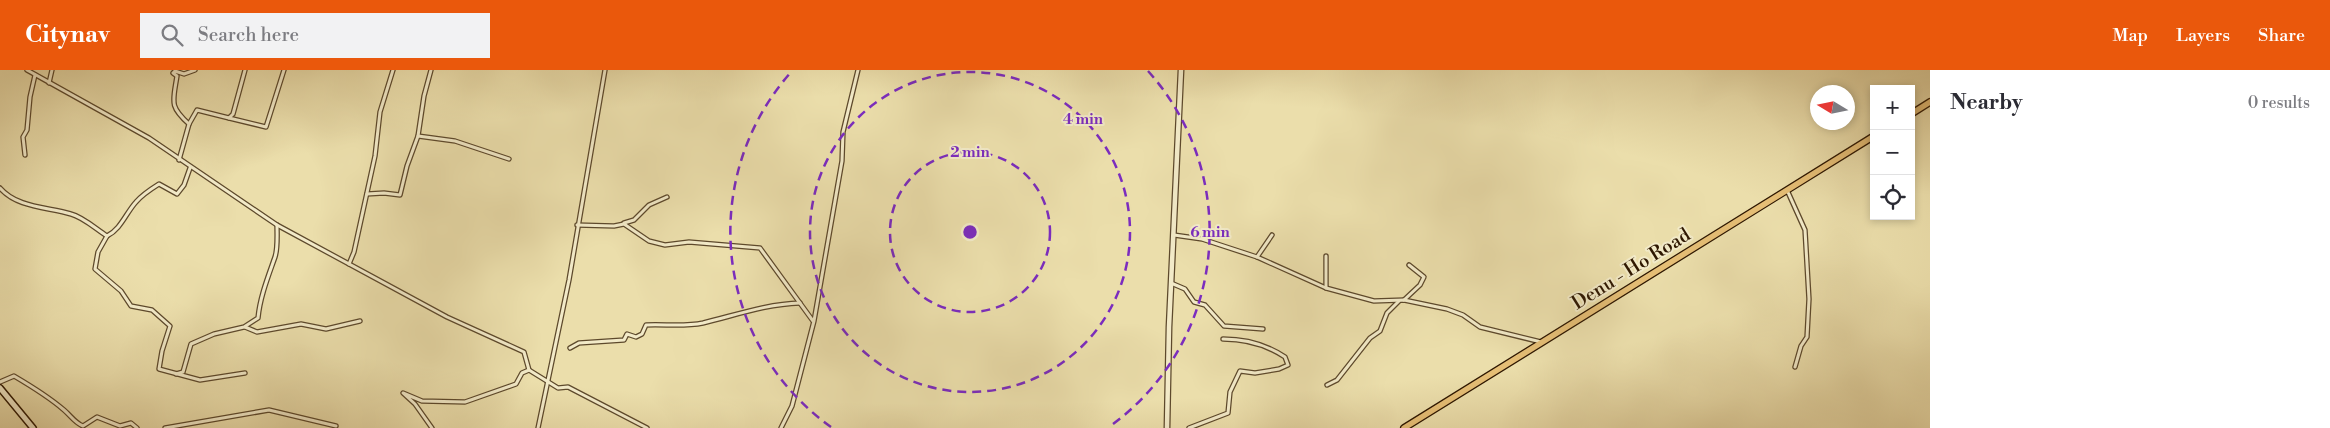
<!DOCTYPE html>
<meta charset="utf-8">
<style>
:root{--surface:#fff;--page:#f2f2f3;--text:#2b2b33;--muted:#7c7c81;--line:#e1e1e2;--accent:#ea580c}
body{margin:0;font-family:"Libre Bodoni",serif;background:var(--page);color:var(--text)}
.controls{position:absolute;right:15px;top:15px;display:grid;overflow:hidden;border-radius:0px;box-shadow:0 2px 8px #0003}
.controls button{width:45px;height:45px;display:grid;place-items:center;padding:0;border:0;border-bottom:1px solid var(--line);background:var(--surface);color:var(--text);font:25px sans-serif}
.compass{position:absolute;left:1810px;top:15px;width:45px;height:45px;border-radius:50%;background:var(--surface);box-shadow:0 2px 8px #0003;rotate:280deg}
.list{margin:0;padding:0;list-style:none}
h2{display:flex;justify-content:space-between;align-items:center;height:65px;margin:0;padding:0 20px;font-size:21px}
h2 small{font-size:16px;font-weight:400;color:var(--muted)}
.icon{flex:none;width:28px;height:28px;fill:none;stroke:currentColor;stroke-width:2;stroke-linecap:round;stroke-linejoin:round}
.map{position:relative;flex:none;width:1930px;height:358px;overflow:hidden}
header{display:flex;align-items:center;gap:30px;box-sizing:border-box;height:70px;padding:0 25px;background:var(--accent);color:#fff}
header strong{font-size:24px}
nav{display:flex;gap:28px;margin-inline-start:auto;font-size:18px}
.search{width:350px;height:45px;background:var(--page);display:flex;align-items:center;gap:12px;box-sizing:border-box;padding:0 18px;border-radius:0px;color:var(--muted);font-size:19px}
main{display:flex}
aside{flex:1;background:var(--surface)}
.map>svg:first-child{display:block}
.lines{fill:none;stroke-linecap:round;stroke-linejoin:round}
.minor-casing{stroke:#5d492c;stroke-width:5.5}
.tertiary-casing{stroke:#5d492c;stroke-width:7}
.secondary-casing{stroke:#2e1701;stroke-width:8}
.primary-casing{stroke:#2e1701;stroke-width:8}
.minor{stroke:#f2eac8;stroke-width:3}
.tertiary{stroke:#f2eac8;stroke-width:4.5}
.secondary{stroke:#f2eac8;stroke-width:5}
.primary{stroke:#e6bf76;stroke-width:5.5}
.ring{fill:none;stroke:#7b2cbf;stroke-width:2.5;stroke-dasharray:9 6}
.labels{text-anchor:middle;dominant-baseline:central;stroke-width:4;stroke-linejoin:round;paint-order:stroke}
.street-label{font-size:19px;fill:#2e1701;stroke:#f2eac8}
.centre{fill:#7b2cbf;stroke:#f2eac8;stroke-width:2.5}
.ring-label{font-size:15px;text-anchor:middle;font-weight:bold;fill:#7b2cbf;stroke:#f2eac8;stroke-width:4;stroke-linejoin:round;paint-order:stroke}
</style>
<header>
<strong>Citynav</strong>
<div class="search"><svg class="icon" aria-label="search" viewBox="0 0 24 24"><circle cx="10" cy="10" r="6"/><path d="M15 15l6 6"/></svg>Search here</div>
<nav><a>Map</a><a>Layers</a><a>Share</a></nav>
</header>
<main>
<div class="map">
<svg width="1930" height="358" viewBox="0 0 1930 358">
<rect width="100%" height="100%" fill="#ebdeab"/>
<filter id="stains"><feTurbulence type="fractalNoise" baseFrequency=".004" numOctaves="4"/><feColorMatrix values="0 0 0 0 .2 0 0 0 0 .09 0 0 0 0 .02 0 0 0 .5 -.17"/></filter>
<radialGradient id="worn" r=".72"><stop offset=".6" stop-color="#630" stop-opacity="0"/><stop offset="1" stop-color="#630" stop-opacity=".3"/></radialGradient>
<g class="lines">
<defs>
<g id="minor">
<polyline points="27,0 149,68 277,155 447,247 524,282 529,300 522,303 516,314 465,332 422,331 403,323 415,334 432,358"/>
<polyline points="49,13 52,0"/>
<polyline points="229,48 266,57 284,0"/>
<path d="M189,54C169,36 173,32 177,6L173,3L175,1L184,4L195,0"/>
<polyline points="418,66 455,71 509,89"/>
<polyline points="25,85 23,67 27,60 30,27 35,5"/>
<polyline points="179,90 189,54 197,40 229,48 233,44 245,0"/>
<path d="M0,118C17,138 48,137 71,144C83,147 96,159 107,166C121,159 126,143 136,132C142,125 151,119 159,114L177,124L184,115L190,98"/>
<polyline points="1787,120 1805,160 1809,229 1807,267 1801,276 1795,297"/>
<polyline points="367,124 384,123 400,125 407,96 418,66 424,26 431,0"/>
<polyline points="624,153 634,150 649,135 667,127"/>
<polyline points="577,155 614,156 624,154 649,171 665,175 689,172 760,178 813,251"/>
<polyline points="1174,165 1202,169 1257,187 1326,218 1374,231 1404,230 1447,239 1463,245 1480,257 1541,272"/>
<polyline points="107,166 98,182 95,199 121,221 131,236 152,240 170,256 162,281 159,299 200,310 245,303"/>
<polyline points="1257,187 1272,165"/>
<polyline points="349,194 354,182 375,86 380,42 393,0"/>
<polyline points="1171,213 1185,219 1194,232 1205,235 1224,256 1263,259"/>
<polyline points="1326,218 1326,186"/>
<polyline points="1404,230 1420,215 1424,207 1409,195"/>
<polyline points="245,257 257,262 301,254 326,259 360,251"/>
<path d="M570,278L579,273L624,270L627,264L636,267L642,264L646,255C665,254 684,257 703,253C736,245 766,234 800,233"/>
<polyline points="529,300 558,318 568,317 647,358"/>
<path d="M176,304L183,302L191,274L214,264L244,257L258,248C260,227 268,207 275,187C278,178 277,165 277,155"/>
<path d="M0,312L14,306C31,316 49,327 64,340C71,346 75,353 83,356L97,347L120,356L131,353L137,358"/>
<polyline points="1327,315 1337,310 1370,268 1380,261 1387,243 1399,231"/>
<polyline points="165,358 269,340 336,356"/>
<polyline points="538,358 569,210 605,0"/>
<polyline points="781,358 792,336 814,251 842,91 843,62 858,0"/>
<path d="M1189,358L1228,343L1230,322L1240,301L1255,303L1279,299L1288,295L1285,287C1267,275 1245,269 1223,269"/>
</g>
<polyline id="tertiary" points="1167,358 1169,257 1181,0"/>
<polyline id="secondary" points="0,318 33,358"/>
<g id="primary">
<polyline points="1911,44 1930,32"/>
<polyline points="1404,358 1874,66"/>
</g>
</defs>
<use href="#minor" class="minor-casing"/>
<use href="#tertiary" class="tertiary-casing"/>
<use href="#secondary" class="secondary-casing"/>
<use href="#primary" class="primary-casing"/>
<use href="#minor" class="minor"/>
<use href="#tertiary" class="tertiary"/>
<use href="#secondary" class="secondary"/>
<use href="#primary" class="primary"/>
</g>
<g class="ring">
<circle cx="970" cy="162" r="80"/>
<circle cx="970" cy="162" r="160"/>
<path d="M831 357A240 240 0 0 1 792 1M1148 1A240 240 0 0 1 1109 357"/>
</g>
<g class="labels">
<g class="street-label">
<text transform="translate(1631 199) rotate(-32)">Denu - Ho Road</text>
</g>
</g>
<circle cx="970" cy="162" r="8" class="centre"/>
<g class="ring-label">
<text x="1083" y="54">4 min</text>
<text x="970" y="87">2 min</text>
<text x="1210" y="167">6 min</text>
</g>
<rect width="100%" height="100%" filter="url(#stains)"/>
<rect width="100%" height="100%" fill="url(#worn)"/>
</svg>
<div class="controls">
<button>+</button>
<button>−</button>
<button><svg class="icon" aria-label="locate" viewBox="0 0 24 24"><circle cx="12" cy="12" r="6"/><path d="M12 2v4M12 18v4M2 12h4M18 12h4"/></svg></button>
</div>
<svg class="compass" viewBox="-18 -18 36 36"><path d="M0-13l5 13h-10z" fill="#e53935"/><path d="M0 13l5-13h-10z" fill="#7c7c81"/></svg>
</div>
<aside>
<h2>Nearby<small>0 results</small></h2>
<ul class="list">
</ul>
</aside>
</main>
